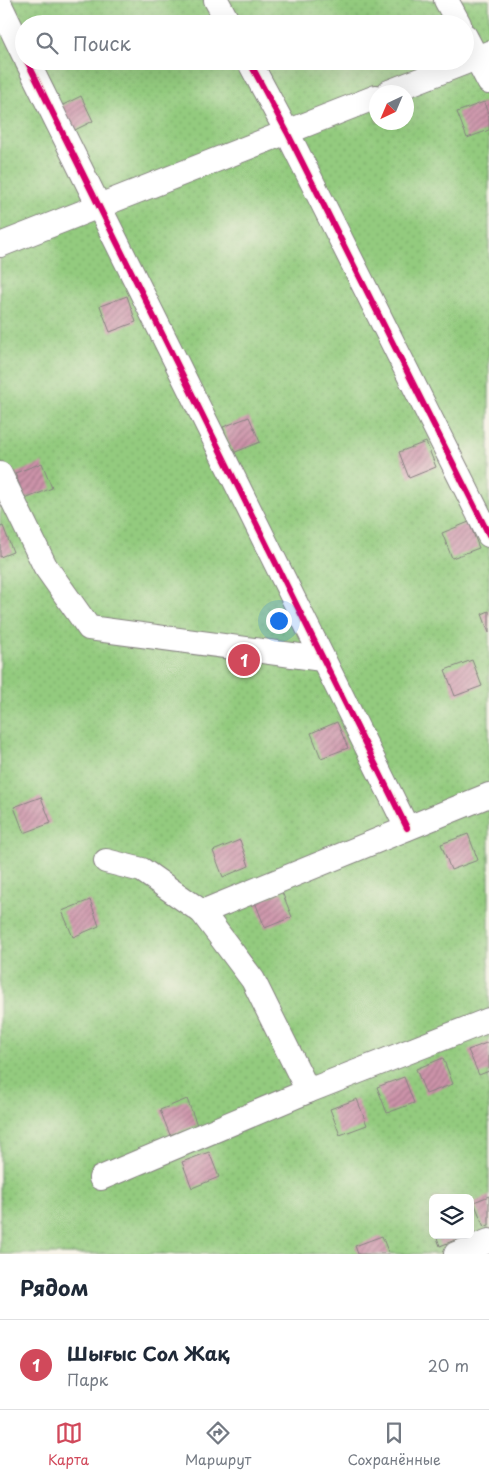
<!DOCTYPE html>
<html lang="ru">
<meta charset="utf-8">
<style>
:root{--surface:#fff;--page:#f6f6f7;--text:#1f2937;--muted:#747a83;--line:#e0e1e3;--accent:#d1495b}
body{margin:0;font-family:"Playpen Sans",sans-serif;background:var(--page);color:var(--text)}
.controls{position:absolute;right:15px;bottom:15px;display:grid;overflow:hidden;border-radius:8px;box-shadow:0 5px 20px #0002}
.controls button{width:45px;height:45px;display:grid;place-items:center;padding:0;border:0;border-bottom:1px solid var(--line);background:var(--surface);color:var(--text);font:25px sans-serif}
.compass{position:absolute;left:369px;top:85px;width:45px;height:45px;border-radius:50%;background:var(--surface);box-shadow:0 5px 20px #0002;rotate:224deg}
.you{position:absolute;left:278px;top:620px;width:18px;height:18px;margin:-12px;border:4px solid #fff;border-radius:50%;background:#1a73e8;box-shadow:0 0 0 8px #1a73e833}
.badge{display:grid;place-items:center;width:32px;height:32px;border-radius:50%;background:var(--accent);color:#fff;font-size:16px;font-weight:700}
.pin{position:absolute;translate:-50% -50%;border:2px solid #fff;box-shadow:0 1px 5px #0006}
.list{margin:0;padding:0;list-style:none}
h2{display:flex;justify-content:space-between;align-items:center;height:65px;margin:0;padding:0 20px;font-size:21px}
h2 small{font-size:16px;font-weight:400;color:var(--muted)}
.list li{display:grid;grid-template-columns:32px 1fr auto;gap:15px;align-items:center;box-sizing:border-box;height:90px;padding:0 20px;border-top:1px solid var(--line)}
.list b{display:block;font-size:19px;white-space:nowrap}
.list p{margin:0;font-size:16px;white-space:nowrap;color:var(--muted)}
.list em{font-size:16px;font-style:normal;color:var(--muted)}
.icon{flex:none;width:28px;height:28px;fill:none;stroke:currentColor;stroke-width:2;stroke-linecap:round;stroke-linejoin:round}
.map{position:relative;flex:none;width:489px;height:1254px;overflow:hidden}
.search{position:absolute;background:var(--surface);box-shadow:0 5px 20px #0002;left:15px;right:15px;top:15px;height:55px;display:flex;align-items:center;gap:12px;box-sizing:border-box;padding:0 18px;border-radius:28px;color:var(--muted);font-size:19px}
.sheet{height:155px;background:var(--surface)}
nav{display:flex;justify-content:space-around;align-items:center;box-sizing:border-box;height:70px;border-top:1px solid var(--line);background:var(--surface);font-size:14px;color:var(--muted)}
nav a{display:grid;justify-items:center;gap:2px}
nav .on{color:var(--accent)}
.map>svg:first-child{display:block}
.garden{fill:url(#garden-dots);stroke:#5a765c;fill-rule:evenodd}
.building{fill:url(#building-hatch)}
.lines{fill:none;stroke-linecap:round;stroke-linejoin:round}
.minor-casing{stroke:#868280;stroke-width:26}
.minor{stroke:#fff;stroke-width:24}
.cycleway-casing{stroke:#f7f3e8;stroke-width:9}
.cycleway{stroke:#d6006c;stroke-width:6}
</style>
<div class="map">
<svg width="489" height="1254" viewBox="0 0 489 1254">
<defs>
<pattern id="garden-dots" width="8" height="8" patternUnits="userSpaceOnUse" patternTransform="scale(1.25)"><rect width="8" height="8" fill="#93cb7e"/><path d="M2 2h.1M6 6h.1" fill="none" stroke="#7eae6e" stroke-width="1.8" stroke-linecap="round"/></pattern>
<pattern id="building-hatch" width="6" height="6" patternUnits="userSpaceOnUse" patternTransform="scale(1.25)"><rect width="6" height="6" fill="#cc93a9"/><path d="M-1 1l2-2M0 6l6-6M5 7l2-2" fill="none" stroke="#a5788b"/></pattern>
</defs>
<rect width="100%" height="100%" fill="#f7f3e8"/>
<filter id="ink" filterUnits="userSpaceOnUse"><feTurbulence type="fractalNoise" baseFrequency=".02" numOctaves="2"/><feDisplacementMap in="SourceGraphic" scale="10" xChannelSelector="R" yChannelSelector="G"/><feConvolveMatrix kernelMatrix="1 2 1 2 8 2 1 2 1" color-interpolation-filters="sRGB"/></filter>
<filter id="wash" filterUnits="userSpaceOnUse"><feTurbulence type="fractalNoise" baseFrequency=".0096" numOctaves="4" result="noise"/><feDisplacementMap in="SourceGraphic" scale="20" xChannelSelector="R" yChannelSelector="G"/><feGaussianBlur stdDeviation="1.12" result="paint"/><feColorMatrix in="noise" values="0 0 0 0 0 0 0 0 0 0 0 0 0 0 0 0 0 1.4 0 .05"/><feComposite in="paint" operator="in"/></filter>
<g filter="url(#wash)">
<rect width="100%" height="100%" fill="#ebe3c4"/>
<path class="garden" d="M0,0H489V1254H0ZM24,24H465V61H24ZM376,92H406V122H376ZM433,1198H470V1235H433Z"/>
<g id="blocks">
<g class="building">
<polygon points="81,96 93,121 67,134 55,109"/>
<polygon points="484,102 489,117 489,130 467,138 457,112"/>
<polygon points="127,296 136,322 110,332 100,306"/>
<polygon points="249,417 260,442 233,453 223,427"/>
<polygon points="426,442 436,467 409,478 399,452"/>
<polygon points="42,463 52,488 25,499 15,473"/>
<polygon points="469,522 479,548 452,558 442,533"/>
<polygon points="3,526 13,552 0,557 0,527"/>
<polygon points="489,611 489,633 482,614"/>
<polygon points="472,660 482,686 455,696 445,670"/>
<polygon points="337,722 348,748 321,758 311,733"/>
<polygon points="41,797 51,823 24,833 14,807"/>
<polygon points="468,834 478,860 451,870 441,844"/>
<polygon points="240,840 249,866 223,877 213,851"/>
<polygon points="282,892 292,917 265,928 255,902"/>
<polygon points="90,900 99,926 73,937 62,911"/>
<polygon points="489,1042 489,1071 479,1075 468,1050"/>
<polygon points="443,1058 453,1084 426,1094 416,1069"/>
<polygon points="404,1077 414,1103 387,1113 377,1087"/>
<polygon points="187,1099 197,1125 170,1135 160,1110"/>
<polygon points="357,1099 367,1125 340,1135 330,1109"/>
<polygon points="209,1152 219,1177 192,1188 182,1162"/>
<polygon points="489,1196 489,1225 484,1227 474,1202"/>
<polygon points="436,1235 468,1235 440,1246"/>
<polygon points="382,1236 389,1254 358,1254 355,1246"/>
</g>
</g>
</g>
<g filter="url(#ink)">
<use href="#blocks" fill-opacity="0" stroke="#868280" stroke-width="1"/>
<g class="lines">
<defs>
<g id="minor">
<polyline points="216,0 229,24"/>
<polyline points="446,0 459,24"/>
<polyline points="0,5 24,55"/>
<polyline points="465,36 489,82"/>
<polyline points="27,61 407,828"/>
<polyline points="249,61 287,132 489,535"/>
<polyline points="389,92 489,53"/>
<polyline points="0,245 376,97"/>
<polyline points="0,474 45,566 89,628 322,659"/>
<polyline points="106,861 142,870 202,912 253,980 308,1091"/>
<polyline points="202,912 489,795"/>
<polyline points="101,1178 308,1091 489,1020"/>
<polyline points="456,1254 489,1241"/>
</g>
</defs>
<use href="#minor" class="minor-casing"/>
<use href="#minor" class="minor"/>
<defs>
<g id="cycleway">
<polyline points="27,61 407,828"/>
<polyline points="249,61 287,132 489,535"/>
</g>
</defs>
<use href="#cycleway" class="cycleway-casing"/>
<use href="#cycleway" class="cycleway"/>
</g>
</g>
</svg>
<div class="controls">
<button><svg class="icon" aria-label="layers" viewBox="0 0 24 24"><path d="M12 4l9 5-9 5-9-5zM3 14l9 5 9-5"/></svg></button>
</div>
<svg class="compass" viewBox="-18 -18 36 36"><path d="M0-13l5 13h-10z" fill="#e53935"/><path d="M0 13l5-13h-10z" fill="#747a83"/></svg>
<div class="you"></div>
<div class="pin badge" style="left:244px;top:660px">1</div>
<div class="search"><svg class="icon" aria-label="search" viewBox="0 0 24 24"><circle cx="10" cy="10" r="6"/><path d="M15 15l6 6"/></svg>Поиск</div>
</div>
<section class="sheet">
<h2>Рядом<small></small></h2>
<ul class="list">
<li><span class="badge">1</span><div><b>Шығыс Сол Жақ</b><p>Парк</p></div><em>20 m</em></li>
</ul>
</section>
<nav>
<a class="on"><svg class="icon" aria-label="map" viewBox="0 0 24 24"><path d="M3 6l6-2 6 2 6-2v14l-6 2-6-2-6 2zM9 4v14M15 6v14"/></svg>Карта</a>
<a><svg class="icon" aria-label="directions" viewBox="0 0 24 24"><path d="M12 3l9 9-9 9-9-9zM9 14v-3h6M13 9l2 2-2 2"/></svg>Маршрут</a>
<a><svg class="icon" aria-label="saved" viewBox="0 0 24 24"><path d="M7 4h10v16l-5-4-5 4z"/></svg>Сохранённые</a>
</nav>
